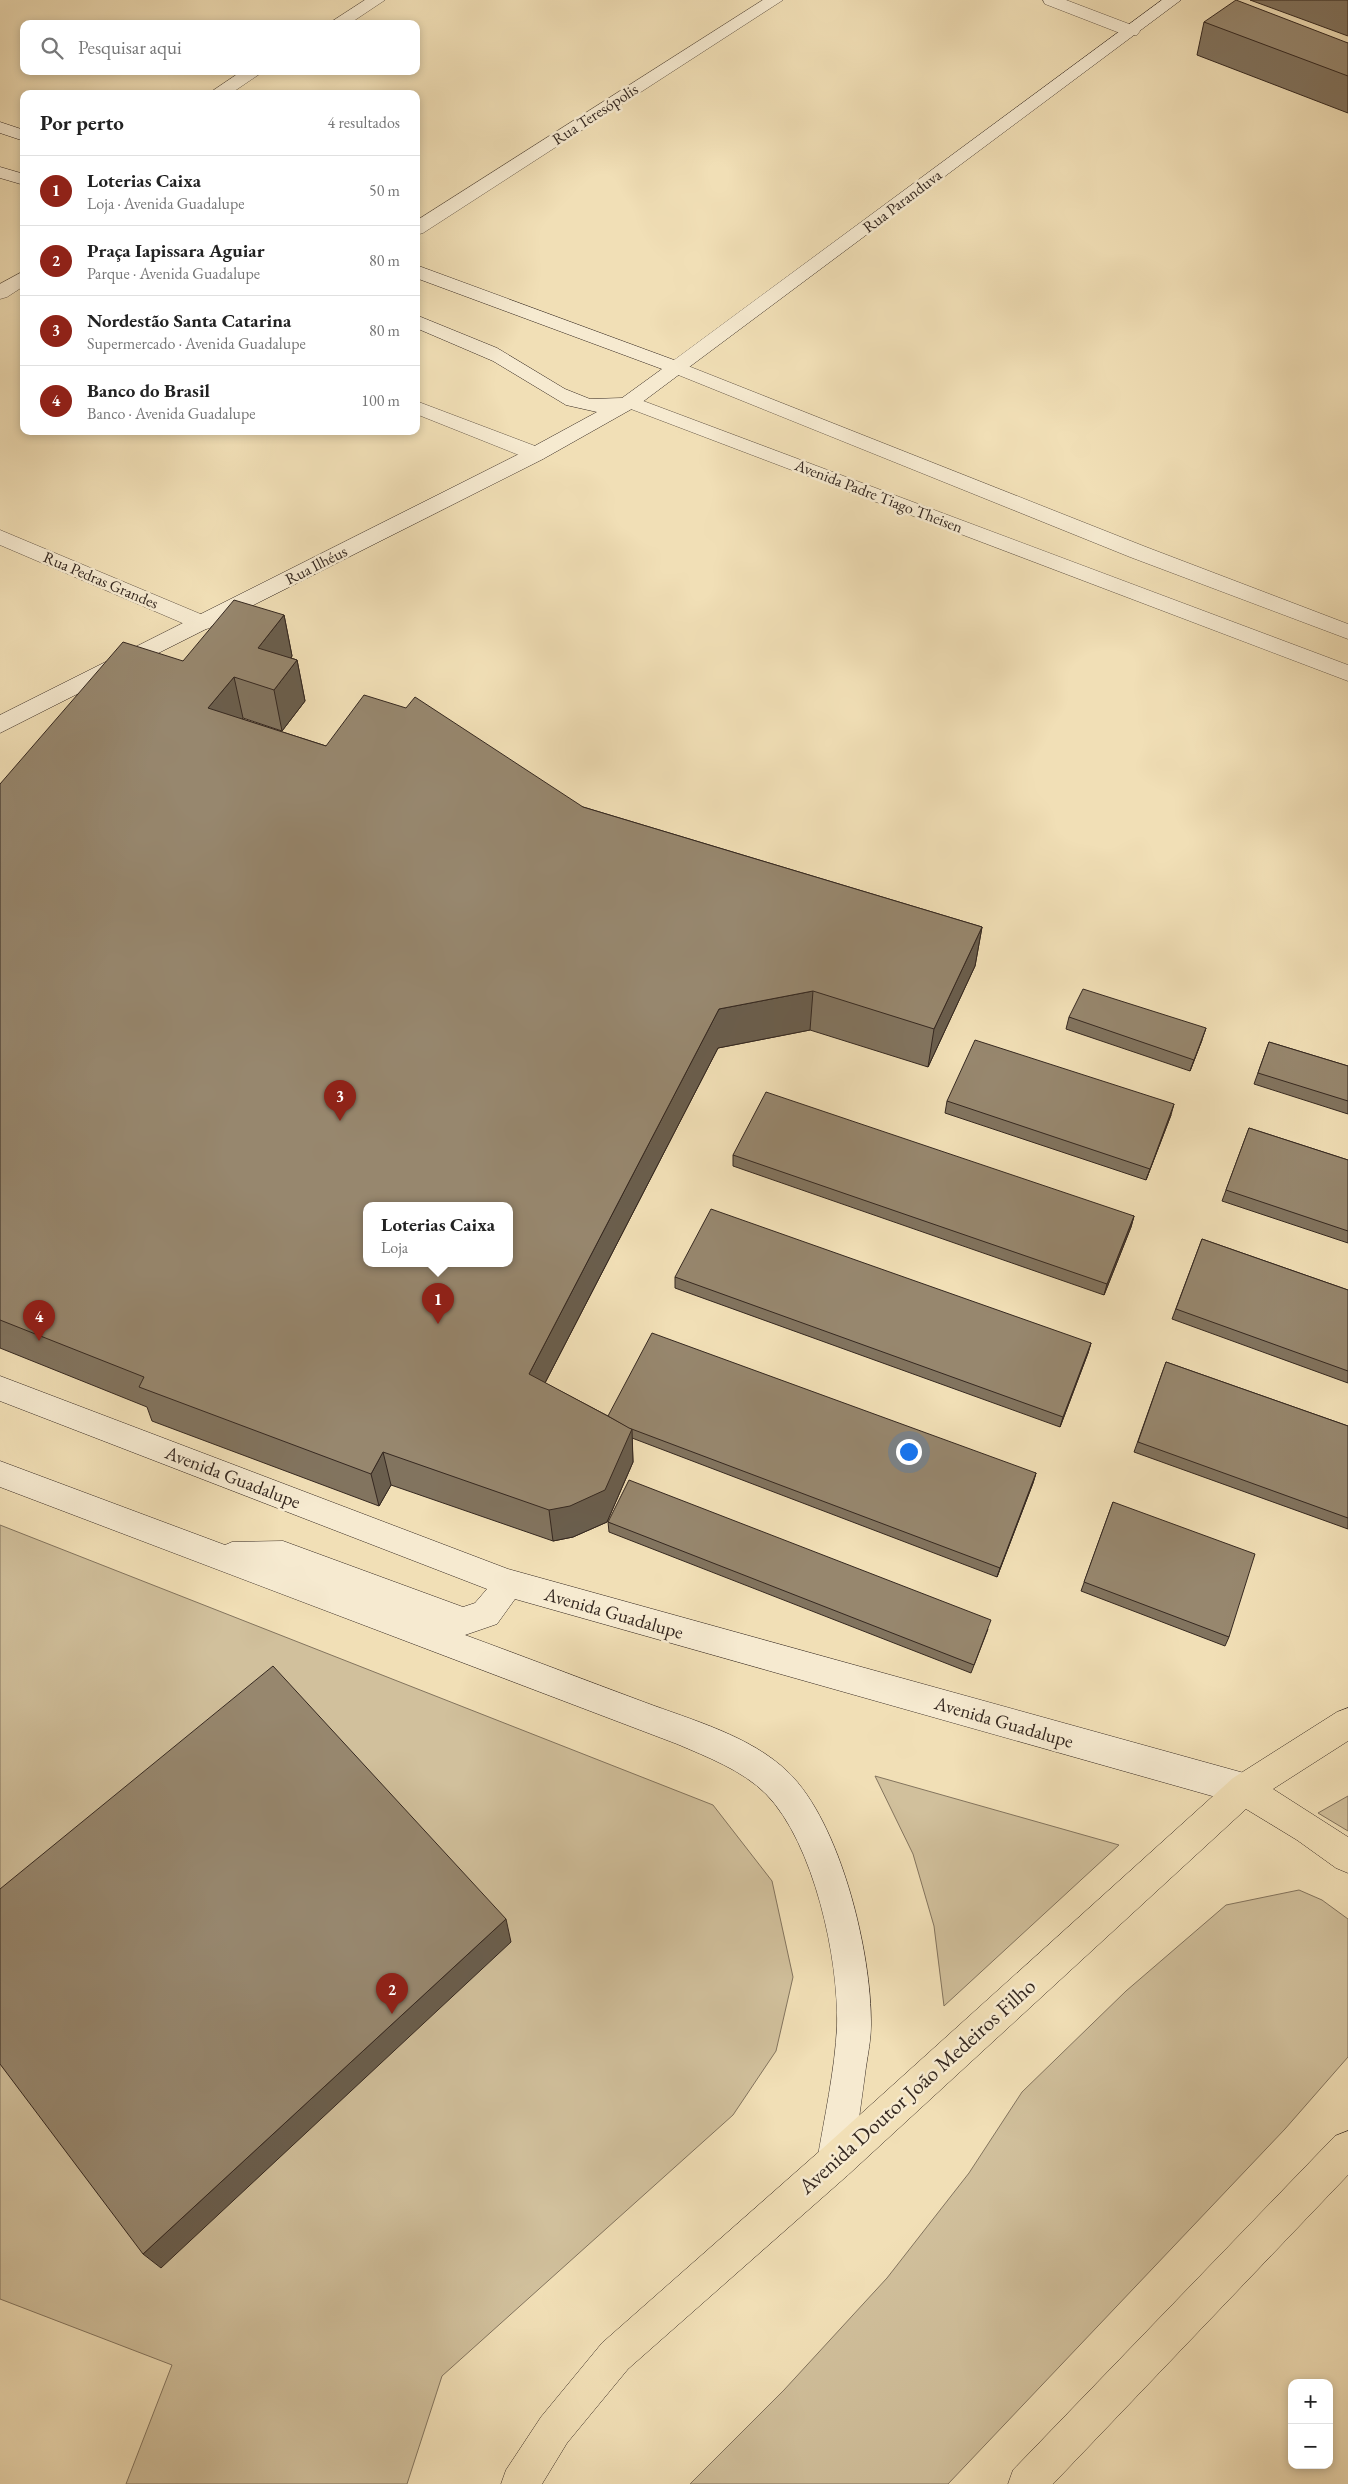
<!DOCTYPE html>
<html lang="pt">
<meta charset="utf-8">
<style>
:root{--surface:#fff;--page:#f2f2f2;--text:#222;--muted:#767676;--line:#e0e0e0;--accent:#8f2418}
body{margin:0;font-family:"EB Garamond",serif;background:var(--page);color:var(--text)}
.controls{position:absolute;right:15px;bottom:15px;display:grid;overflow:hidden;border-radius:10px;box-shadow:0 2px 8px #0003}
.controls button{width:45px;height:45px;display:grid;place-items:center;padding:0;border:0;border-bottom:1px solid var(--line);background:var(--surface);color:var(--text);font:25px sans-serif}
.you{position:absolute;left:908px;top:1451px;width:18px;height:18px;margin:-12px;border:4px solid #fff;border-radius:50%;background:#1a73e8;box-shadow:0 0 0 8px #1a73e833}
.badge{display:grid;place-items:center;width:32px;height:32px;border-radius:50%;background:var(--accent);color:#fff;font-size:16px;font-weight:700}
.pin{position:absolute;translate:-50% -41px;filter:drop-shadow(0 1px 2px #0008)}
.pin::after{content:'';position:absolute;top:26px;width:18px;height:15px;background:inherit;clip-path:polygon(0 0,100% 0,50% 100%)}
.popup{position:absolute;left:363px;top:1202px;width:150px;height:65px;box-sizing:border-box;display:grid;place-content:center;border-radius:10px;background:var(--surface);filter:drop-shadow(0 1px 4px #0005);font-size:16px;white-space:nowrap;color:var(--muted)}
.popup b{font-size:19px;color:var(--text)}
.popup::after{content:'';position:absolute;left:50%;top:100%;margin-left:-10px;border:10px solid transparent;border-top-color:var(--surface)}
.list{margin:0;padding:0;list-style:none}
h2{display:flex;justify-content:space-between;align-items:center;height:65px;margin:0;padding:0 20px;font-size:21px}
h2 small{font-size:16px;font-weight:400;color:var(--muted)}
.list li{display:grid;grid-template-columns:32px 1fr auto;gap:15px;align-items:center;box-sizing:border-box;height:70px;padding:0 20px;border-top:1px solid var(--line)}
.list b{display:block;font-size:19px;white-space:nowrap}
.list p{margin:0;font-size:16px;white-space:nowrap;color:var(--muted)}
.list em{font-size:16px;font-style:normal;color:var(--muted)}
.icon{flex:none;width:28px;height:28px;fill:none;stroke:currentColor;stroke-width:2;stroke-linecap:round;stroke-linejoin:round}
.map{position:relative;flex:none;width:1348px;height:2484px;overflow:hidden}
.search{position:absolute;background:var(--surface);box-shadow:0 2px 8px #0003;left:20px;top:20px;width:400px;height:55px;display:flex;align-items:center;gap:12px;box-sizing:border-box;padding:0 18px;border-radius:10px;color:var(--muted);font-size:19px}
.panel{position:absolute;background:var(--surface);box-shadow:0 2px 8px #0003;left:20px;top:90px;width:400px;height:345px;border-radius:10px}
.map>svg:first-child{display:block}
.green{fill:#d1c09c;stroke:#83745e}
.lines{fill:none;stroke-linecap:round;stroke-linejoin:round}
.street-casing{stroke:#645646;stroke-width:1}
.secondary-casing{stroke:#352820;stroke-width:1}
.primary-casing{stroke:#352820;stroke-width:1}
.street{fill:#f6ead0;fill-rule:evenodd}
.secondary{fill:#f6ead0;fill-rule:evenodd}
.primary{fill:#f1dfb6;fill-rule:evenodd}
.wall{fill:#82745f;stroke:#352820}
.shaded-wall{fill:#6a5e4d;stroke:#352820}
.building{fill:#97876e;stroke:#352820;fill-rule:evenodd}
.labels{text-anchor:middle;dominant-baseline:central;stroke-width:5;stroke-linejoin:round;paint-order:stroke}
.far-street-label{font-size:16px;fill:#352820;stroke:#f6ead0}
.street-label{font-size:19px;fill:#352820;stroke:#f6ead0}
.near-street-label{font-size:22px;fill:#352820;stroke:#f6ead0}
</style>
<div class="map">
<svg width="1348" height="2484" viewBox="0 0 1348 2484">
<rect width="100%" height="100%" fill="#f1dfb6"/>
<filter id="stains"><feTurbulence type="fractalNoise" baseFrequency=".004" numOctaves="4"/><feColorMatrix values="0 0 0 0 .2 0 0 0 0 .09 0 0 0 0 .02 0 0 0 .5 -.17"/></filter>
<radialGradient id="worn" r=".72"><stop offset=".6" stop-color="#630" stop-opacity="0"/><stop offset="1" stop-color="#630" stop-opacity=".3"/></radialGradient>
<g class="green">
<polygon points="0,1525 713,1805 772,1881 793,1977 776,2051 733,2115 442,2376 407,2484 126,2484 172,2365 0,2299"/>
<polygon points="875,1776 1119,1845 944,2006 934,1926 913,1854"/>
<polygon points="1348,1796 1348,1831 1318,1813"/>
<polygon points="1299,1890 1322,1900 1348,1919 1348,2057 1285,2129 948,2484 690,2484 784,2390 887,2278 969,2173 1022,2092 1126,1991 1226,1905"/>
</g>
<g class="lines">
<defs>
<g id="street">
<polygon points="365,0 385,0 349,24 328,24"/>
<polygon points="763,0 783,0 423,233 416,235 416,221"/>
<polygon points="1043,0 1066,0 1137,27 1140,31 1137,35 1125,35 1045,4"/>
<polygon points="242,71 264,71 230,94 208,94"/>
<polygon points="24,271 24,286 7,297 0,299 0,284"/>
<polygon points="678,362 1146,547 1348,624 1348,639 1130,557 671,372 668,368 671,364"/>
<polygon points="630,396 1348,665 1348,681 623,406 620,402 623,398"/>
<polygon points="416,401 543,449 546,454 543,459 536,460 529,459 416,414"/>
<polygon points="0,530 210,618 213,623 210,628 202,630 194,628 0,545"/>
</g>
<g id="secondary">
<polygon points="1162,0 1181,0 637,406 543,459 0,733 0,715 529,449 597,412 566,405 493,361 416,328 416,315 497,348 565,389 590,399 622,398 662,369 416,278 416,265 674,360"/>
<polygon points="0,122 24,130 24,141 0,133"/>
<polygon points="0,167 24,174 24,185 0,178"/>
<path d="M0,1376L508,1569L1244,1773L1255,1778L1260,1789L1255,1800L1244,1805L515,1599L497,1624L465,1635C525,1657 585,1680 644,1702C692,1720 751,1736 788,1772C841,1823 872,1954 871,2025C871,2040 868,2053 866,2067C862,2099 857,2130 853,2162L848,2175L835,2180L822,2175L817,2162C824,2119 835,2070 837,2026C839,1959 814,1843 766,1794C742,1770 707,1757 677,1744L0,1487V1461L225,1545L232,1542L283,1541L463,1607L475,1603L487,1589L0,1401Z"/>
</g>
<g id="primary">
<polygon points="1348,1708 1348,1741 1273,1789 1348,1837 1348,1873 1336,1868 1297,1840 1246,1809 848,2175 628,2369 567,2443 542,2484 501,2484 506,2470 541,2417 602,2343 822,2149 1233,1778 1337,1712"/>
<polygon points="1348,2131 1348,2175 1053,2484 1008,2484 1013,2470 1335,2136"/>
</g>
</defs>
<use href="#street" class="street-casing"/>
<use href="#secondary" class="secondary-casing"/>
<use href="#primary" class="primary-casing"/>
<use href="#street" class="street"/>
<use href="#secondary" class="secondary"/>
<use href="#primary" class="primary"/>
</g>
<g class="wall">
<polygon points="1250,0 1348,0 1348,36"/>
<polygon points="1204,22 1348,43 1348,113 1197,55"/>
<polygon points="284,615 292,656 291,658 297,660 305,701 282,731 243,718 242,719 326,746 583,807 982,927 975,966 928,1067 810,1030 718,1048 545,1383 608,1416 1036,1473 1033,1483 997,1577 632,1438 633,1462 607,1522 573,1537 553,1541 391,1485 379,1506 152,1421 147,1407 0,1348 0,784 183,661"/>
<polygon points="1069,1017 1202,1040 1190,1071 1066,1029"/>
<polygon points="1269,1042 1348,1066 1348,1114 1254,1084"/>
<polygon points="947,1101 1171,1115 1146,1180 945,1113"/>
<polygon points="1249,1128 1348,1160 1348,1243 1222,1201"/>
<polygon points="733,1155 1134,1216 1131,1227 1104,1295 733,1166"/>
<polygon points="1202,1239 1348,1290 1348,1383 1172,1319"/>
<polygon points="675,1277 1091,1343 1088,1353 1060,1427 675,1288"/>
<polygon points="1166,1362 1348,1426 1348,1529 1134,1452"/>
<polygon points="1113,1502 1229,1637 1225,1646 1081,1591"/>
<polygon points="608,1522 988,1629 971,1673 609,1532"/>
</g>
<g class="shaded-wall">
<polygon points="284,615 292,656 267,688 258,648"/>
<polygon points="297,660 305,701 282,731 274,690"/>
<polygon points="234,677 243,718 218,750 208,708"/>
<polygon points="982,927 975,966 928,1067 934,1029"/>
<polygon points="813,991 810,1030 718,1048 532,1408 529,1374 719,1009"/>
<polygon points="1206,1028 1202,1040 1190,1071 1194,1060"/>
<polygon points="1174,1104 1171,1115 1146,1180 1150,1169"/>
<polygon points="1134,1216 1131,1227 1104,1295 1107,1284"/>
<polygon points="1091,1343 1088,1353 1060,1427 1063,1417"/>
<polygon points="632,1429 633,1462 607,1522 573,1537 553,1541 549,1510"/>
<polygon points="383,1452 391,1485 379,1506 371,1474"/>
<polygon points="1036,1473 1033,1483 997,1577 1000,1568"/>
<polygon points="506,1919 511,1942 161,2268 143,2254"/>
</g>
<g class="building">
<polygon points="1236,0 1348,43 1348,76 1204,22"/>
<path d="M234,600L284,615L258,648L297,660L274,690L234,677L208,708L326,746L364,695L406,708L415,697L583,807L982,927L934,1029L813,991L719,1009L529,1374L632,1429L605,1490L570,1506L549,1510L383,1452L371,1474L139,1387L144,1377L0,1320V784L123,642L183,661ZM367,1205H509V1263H367Z"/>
<polygon points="1083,989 1206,1028 1194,1060 1069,1017"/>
<polygon points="975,1040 1174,1104 1150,1169 947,1101"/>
<polygon points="1269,1042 1348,1066 1348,1101 1258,1073"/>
<polygon points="766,1092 1134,1216 1107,1284 733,1155"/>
<polygon points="1249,1128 1348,1160 1348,1231 1226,1190"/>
<polygon points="711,1209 1091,1343 1063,1417 675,1277"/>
<polygon points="1202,1239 1348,1290 1348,1371 1176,1309"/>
<polygon points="652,1333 1036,1473 1000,1568 629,1428 608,1416"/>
<polygon points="1166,1362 1348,1426 1348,1518 1138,1442"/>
<polygon points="629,1480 991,1620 974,1665 608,1522"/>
<polygon points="1113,1502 1255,1554 1229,1637 1084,1582"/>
<polygon points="273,1666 506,1919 143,2254 0,2064 0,1889"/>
</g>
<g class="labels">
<g class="far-street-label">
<text transform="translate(595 114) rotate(-33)">Rua Teresópolis</text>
<text transform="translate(902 201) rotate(-37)">Rua Paranduva</text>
<text transform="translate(879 496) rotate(21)">Avenida Padre Tiago Theisen</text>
<text transform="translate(316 565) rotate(-27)">Rua Ilhéus</text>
<text transform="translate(101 580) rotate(23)">Rua Pedras Grandes</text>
</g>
<g class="street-label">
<text transform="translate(233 1477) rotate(21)">Avenida Guadalupe</text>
<text transform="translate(614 1613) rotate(16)">Avenida Guadalupe</text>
<text transform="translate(1004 1722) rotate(16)">Avenida Guadalupe</text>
</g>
<g class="near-street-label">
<text transform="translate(917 2086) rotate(-42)">Avenida Doutor João Medeiros Filho</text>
</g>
</g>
<rect width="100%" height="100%" filter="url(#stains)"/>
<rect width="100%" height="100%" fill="url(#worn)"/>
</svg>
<div class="controls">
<button>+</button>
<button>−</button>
</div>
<div class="you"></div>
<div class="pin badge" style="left:438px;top:1324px">1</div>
<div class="popup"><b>Loterias Caixa</b>Loja</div>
<div class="pin badge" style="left:392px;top:2014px">2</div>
<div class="pin badge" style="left:340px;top:1121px">3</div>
<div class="pin badge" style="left:39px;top:1341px">4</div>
<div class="search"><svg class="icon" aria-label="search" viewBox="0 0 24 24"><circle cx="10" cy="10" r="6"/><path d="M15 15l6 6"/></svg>Pesquisar aqui</div>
<section class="panel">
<h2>Por perto<small>4 resultados</small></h2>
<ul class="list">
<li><span class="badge">1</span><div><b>Loterias Caixa</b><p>Loja · Avenida Guadalupe</p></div><em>50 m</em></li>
<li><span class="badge">2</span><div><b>Praça Iapissara Aguiar</b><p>Parque · Avenida Guadalupe</p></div><em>80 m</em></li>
<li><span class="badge">3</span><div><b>Nordestão Santa Catarina</b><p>Supermercado · Avenida Guadalupe</p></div><em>80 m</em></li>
<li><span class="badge">4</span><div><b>Banco do Brasil</b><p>Banco · Avenida Guadalupe</p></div><em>100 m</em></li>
</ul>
</section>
</div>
